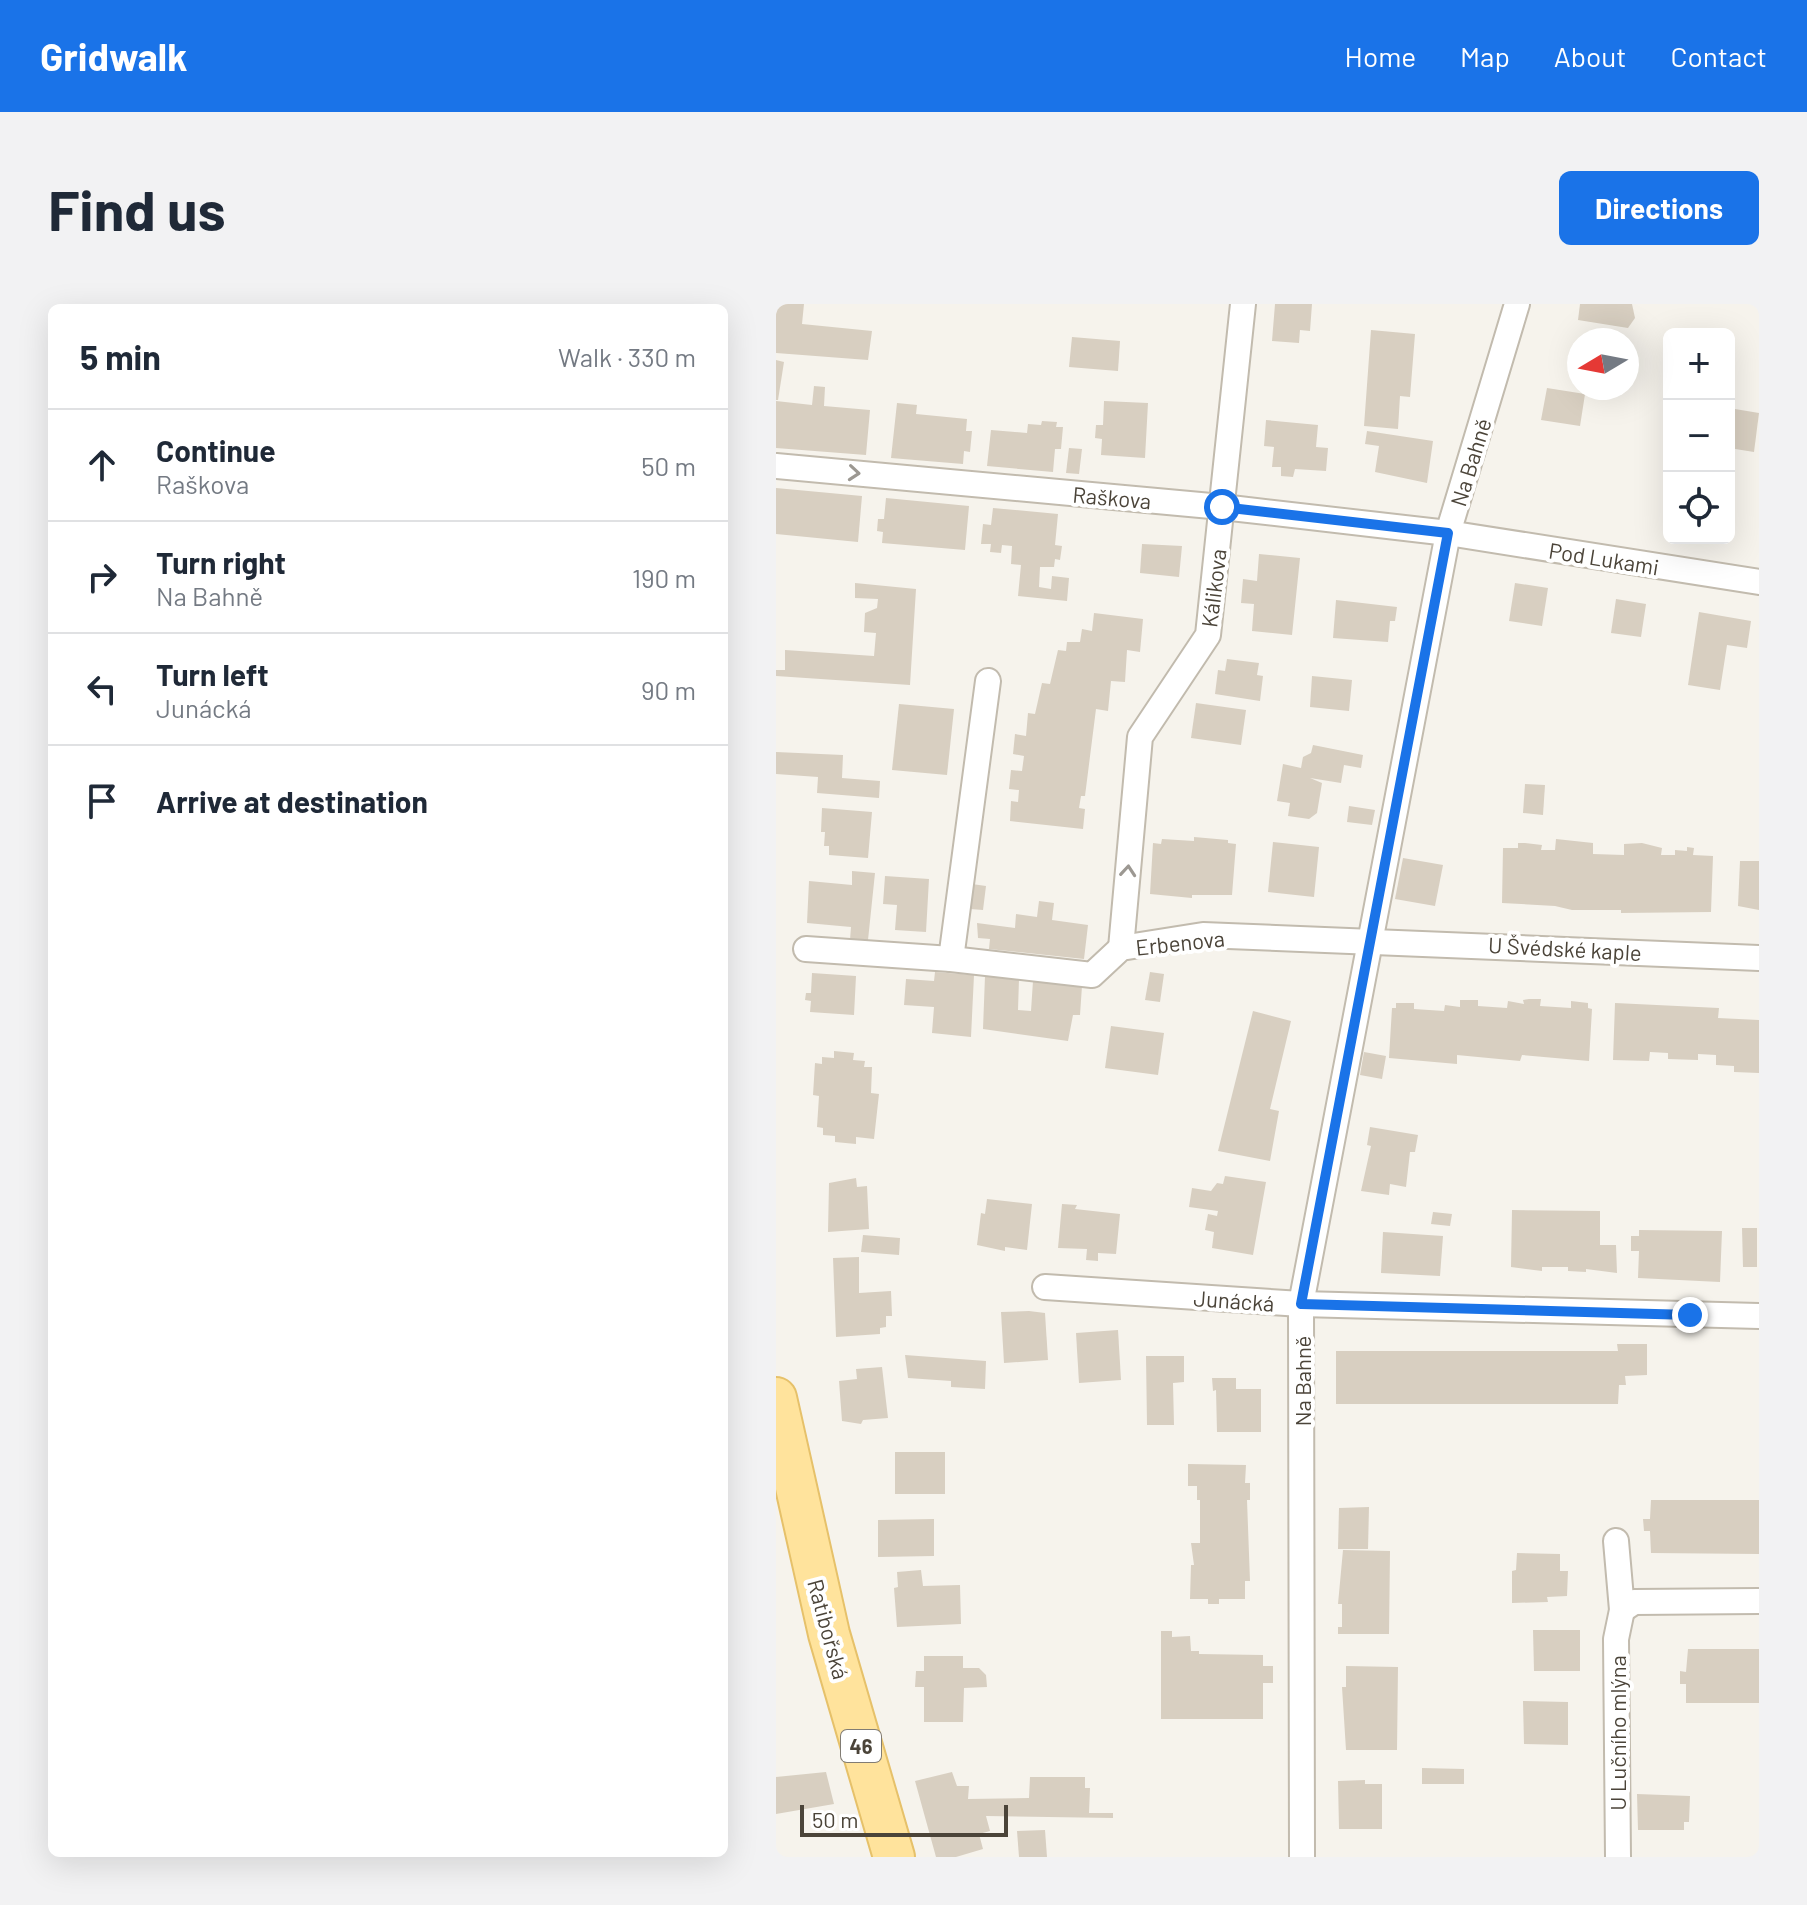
<!DOCTYPE html>
<meta charset="utf-8">
<style>
:root{--surface:#fff;--page:#f2f2f3;--text:#1f2937;--muted:#747a83;--line:#e0e1e3;--accent:#1a73e8}
body{margin:0;font-family:Barlow,sans-serif;background:var(--page);color:var(--text)}
.controls{position:absolute;right:24px;top:24px;display:grid;overflow:hidden;border-radius:12px;box-shadow:0 8px 32px #0002}
.controls button{width:72px;height:72px;display:grid;place-items:center;padding:0;border:0;border-bottom:2px solid var(--line);background:var(--surface);color:var(--text);font:40px sans-serif}
.compass{position:absolute;left:791px;top:24px;width:72px;height:72px;border-radius:50%;background:var(--surface);box-shadow:0 8px 32px #0002;rotate:260deg}
.scale{position:absolute;left:24px;bottom:20px;width:208px;box-sizing:border-box;padding-left:8px;border:4px solid #4b4439;border-top:0;font-size:22px;line-height:28px;white-space:nowrap;color:#4b4439;-webkit-text-stroke:6px #fff;paint-order:stroke}
.stop{position:absolute;width:24px;height:24px;margin:-18px;border:6px solid #1a73e8;border-radius:50%;background:#fff}
.stop.end{background:#1a73e8;border-color:#fff;box-shadow:0 2px 8px #0008}
.list{margin:0;padding:0;list-style:none}
h2{display:flex;justify-content:space-between;align-items:center;height:104px;margin:0;padding:0 32px;font-size:34px}
h2 small{font-size:26px;font-weight:400;color:var(--muted)}
.list li{display:grid;grid-template-columns:52px 1fr auto;gap:24px;align-items:center;box-sizing:border-box;height:112px;padding:0 32px;border-top:2px solid var(--line)}
.list b{display:block;font-size:30px;white-space:nowrap}
.list p{margin:0;font-size:26px;white-space:nowrap;color:var(--muted)}
.list em{font-size:26px;font-style:normal;color:var(--muted)}
.icon{flex:none;width:44px;height:44px;fill:none;stroke:currentColor;stroke-width:2;stroke-linecap:round;stroke-linejoin:round}
.map{position:relative;flex:none;width:983px;height:1553px;overflow:hidden;border-radius:12px}
header{display:flex;align-items:center;gap:48px;box-sizing:border-box;height:112px;padding:0 40px;background:var(--accent);color:#fff}
header strong{font-size:38px}
nav{display:flex;gap:44px;margin-inline-start:auto;font-size:28px}
.intro{display:flex;align-items:center;justify-content:space-between;box-sizing:border-box;height:192px;padding:0 48px}
h1{margin:0;font-size:56px}
.button{padding:20px 36px;border-radius:12px;background:var(--accent);color:#fff;font-size:28px;font-weight:700}
main{display:flex;gap:48px;padding:0 48px}
aside{flex:1;background:var(--surface);border-radius:12px;box-shadow:0 8px 32px #0002}
.map>svg:first-child{display:block}
.building{fill:#d8cfc1}
.lines{fill:none;stroke-linecap:round;stroke-linejoin:round}
.street-casing{stroke:#c2bbae;stroke-width:28}
.primary-casing{stroke:#e6c16a;stroke-width:44}
.street{stroke:#fff;stroke-width:24}
.primary{stroke:#ffe39c;stroke-width:40}
.oneway{stroke:#9c9892}
.route{stroke:#1a73e8;stroke-width:10}
.labels{text-anchor:middle;dominant-baseline:central;stroke-width:8;stroke-linejoin:round;paint-order:stroke}
.shield{fill:#fff;stroke:#817c74;stroke-width:2}
.shield-label{font-size:20px;font-weight:bold;fill:#4b4439}
.street-label{font-size:22px;fill:#4b4439;stroke:#fff}
</style>
<header>
<strong>Gridwalk</strong>
<nav><a>Home</a><a>Map</a><a>About</a><a>Contact</a></nav>
</header>
<div class="intro"><h1>Find us</h1><a class="button">Directions</a></div>
<main>
<aside>
<h2>5 min<small>Walk · 330 m</small></h2>
<ul class="list">
<li><svg class="icon" aria-label="ahead" viewBox="0 0 24 24"><path d="M12 20V5M6 11l6-6 6 6"/></svg><div><b>Continue</b><p>Raškova</p></div><em>50 m</em></li>
<li><svg class="icon" aria-label="right" viewBox="0 0 24 24"><path d="M7 20v-9h11M14 6l5 5-5 5"/></svg><div><b>Turn right</b><p>Na Bahně</p></div><em>190 m</em></li>
<li><svg class="icon" aria-label="left" viewBox="0 0 24 24"><path d="M17 20v-9H6M10 6l-5 5 5 5"/></svg><div><b>Turn left</b><p>Junácká</p></div><em>90 m</em></li>
<li><svg class="icon" aria-label="arrive" viewBox="0 0 24 24"><path d="M6 21V4h12l-3 4 3 4H6"/></svg><div><b>Arrive at destination</b></div></li>
</ul>
</aside>
<div class="map">
<svg width="983" height="1553" viewBox="0 0 983 1553">
<rect width="100%" height="100%" fill="#f6f3ec"/>
<g class="building">
<polygon points="0,0 28,0 26,20 96,27 92,56 0,49"/>
<polygon points="499,0 536,0 534,27 524,26 523,39 496,37"/>
<polygon points="804,0 856,0 859,14 852,24 802,16"/>
<polygon points="595,26 639,30 634,93 624,92 622,125 588,122"/>
<polygon points="296,33 344,37 342,67 293,63"/>
<polygon points="0,56 8,58 2,96 0,96"/>
<polygon points="38,82 49,83 48,102 94,106 90,151 0,144 0,97 36,101"/>
<polygon points="771,84 809,90 804,122 765,116"/>
<polygon points="328,97 372,99 369,154 325,151 326,135 319,134 320,121 327,121"/>
<polygon points="121,99 141,101 140,110 191,115 190,127 196,127 194,148 188,147 187,160 115,154"/>
<polygon points="953,104 983,109 978,148 953,144"/>
<polygon points="490,116 542,121 540,143 552,144 550,167 519,165 517,173 505,172 505,163 496,163 498,143 488,142"/>
<polygon points="266,117 281,118 280,123 287,123 285,145 279,145 277,168 211,162 215,126 251,129 252,120 265,121"/>
<polygon points="591,127 657,137 651,179 599,168 603,142 589,140"/>
<polygon points="293,144 306,145 303,170 290,169"/>
<polygon points="0,184 86,192 82,238 0,230"/>
<polygon points="110,194 193,202 189,246 106,239 107,228 101,227 102,215 108,215"/>
<polygon points="217,204 282,210 279,241 286,242 284,256 279,255 278,263 264,263 263,283 275,285 276,272 293,274 291,297 242,292 245,261 235,260 236,242 226,241 225,249 214,248 215,240 205,240 207,220 215,221"/>
<polygon points="366,240 406,242 403,273 364,269"/>
<polygon points="483,250 524,254 516,331 476,327 478,300 465,299 467,275 481,277"/>
<polygon points="79,279 140,285 134,381 0,372 0,366 9,366 9,346 98,352 100,329 88,328 89,309 101,304 102,295 79,294"/>
<polygon points="739,279 772,284 766,322 733,317"/>
<polygon points="840,295 870,300 865,333 835,329"/>
<polygon points="560,296 621,303 619,317 614,317 612,338 557,334"/>
<polygon points="923,308 975,317 971,344 951,341 944,386 912,381"/>
<polygon points="318,309 367,315 364,348 351,346 349,378 335,377 332,407 320,405 309,492 305,492 303,504 309,505 307,525 234,517 235,497 242,498 243,486 233,485 235,466 246,467 248,452 237,450 239,430 250,432 252,409 259,410 266,379 274,380 282,346 290,347 291,338 304,338 306,325 316,327"/>
<polygon points="451,355 483,359 481,371 487,372 484,397 439,390 442,366 449,367"/>
<polygon points="536,372 576,376 573,407 534,403"/>
<polygon points="420,399 470,406 465,441 415,434"/>
<polygon points="123,400 178,405 171,471 116,466"/>
<polygon points="537,441 587,451 585,464 568,461 565,479 534,474 546,479 541,509 533,515 512,512 514,499 501,497 507,460 525,464 527,453 535,449"/>
<polygon points="0,448 67,451 66,474 104,477 103,494 41,489 42,473 0,470"/>
<polygon points="749,480 769,481 767,511 747,509"/>
<polygon points="573,502 599,506 596,521 571,518"/>
<polygon points="46,504 96,508 92,554 53,551 53,542 48,542 49,528 45,528"/>
<polygon points="418,533 452,536 452,539 460,540 456,591 416,591 416,594 374,590 377,539 385,540 386,535 418,537"/>
<polygon points="780,535 817,539 817,550 848,551 848,540 866,539 886,544 885,551 899,551 899,546 911,547 911,543 918,544 917,551 937,552 935,608 845,609 845,606 796,606 779,602 726,599 727,544 742,544 742,539 749,539 766,541 765,546 779,546"/>
<polygon points="497,538 543,543 538,593 492,588"/>
<polygon points="627,554 667,561 659,602 619,595"/>
<polygon points="964,557 983,557 983,606 962,602"/>
<polygon points="76,567 99,569 92,636 74,636 75,623 31,619 33,577 76,581"/>
<polygon points="109,572 153,575 150,628 119,626 121,601 107,600"/>
<polygon points="196,580 210,582 207,606 194,605"/>
<polygon points="263,597 278,599 276,616 312,621 308,655 213,645 214,635 202,634 201,619 239,624 240,610 261,613"/>
<polygon points="159,668 198,671 195,733 156,729 158,703 128,701 130,675 158,677"/>
<polygon points="374,668 388,670 384,698 369,696"/>
<polygon points="36,669 80,672 78,711 34,708 35,697 29,696 30,689 35,689"/>
<polygon points="209,672 243,675 242,706 255,707 257,677 306,682 304,711 297,711 292,737 207,725"/>
<polygon points="753,695 765,695 764,702 795,704 795,697 812,699 812,704 816,705 813,757 746,751 744,757 681,751 681,760 613,754 616,704 620,704 620,699 638,699 638,705 668,707 669,701 684,703 684,696 702,696 702,702 731,704 732,697 748,700 747,696"/>
<polygon points="839,699 943,704 942,714 983,716 983,769 958,768 958,762 940,761 940,751 922,750 922,756 892,755 892,749 874,748 873,757 837,756"/>
<polygon points="477,707 515,717 494,805 503,807 494,857 442,847"/>
<polygon points="335,722 388,729 382,771 329,764"/>
<polygon points="58,747 78,749 77,756 89,757 88,763 96,763 95,789 103,790 98,835 80,833 80,840 59,838 59,832 47,831 47,824 41,823 43,792 37,791 39,759 46,760 46,753 58,754"/>
<polygon points="588,748 610,752 606,775 584,771"/>
<polygon points="594,823 642,831 639,848 634,848 630,883 614,880 613,891 585,887 595,842 591,841"/>
<polygon points="449,872 490,878 477,951 436,944 438,928 429,926 432,910 441,912 442,907 413,903 416,884 435,887 441,879 447,880"/>
<polygon points="80,874 81,883 91,882 93,925 52,928 53,879"/>
<polygon points="211,895 256,900 251,946 229,943 229,947 201,941 205,909 209,910"/>
<polygon points="286,900 301,901 299,905 344,910 340,950 322,949 322,957 310,956 311,945 282,944"/>
<polygon points="736,906 824,907 824,941 840,941 841,969 810,965 810,968 792,967 792,963 766,963 766,967 735,963"/>
<polygon points="657,908 676,910 674,922 655,920"/>
<polygon points="966,924 981,924 981,963 967,963"/>
<polygon points="863,926 946,927 944,978 862,974 863,947 855,947 855,932 863,932"/>
<polygon points="607,928 667,932 664,972 605,969"/>
<polygon points="87,931 124,934 123,951 85,948"/>
<polygon points="83,953 83,989 115,987 116,1012 110,1012 110,1023 104,1024 104,1030 60,1033 57,954"/>
<polygon points="253,1007 269,1009 272,1056 228,1059 225,1008"/>
<polygon points="342,1026 345,1076 303,1079 300,1029"/>
<polygon points="841,1040 871,1040 871,1071 849,1072 850,1081 843,1081 842,1100 560,1100 560,1047 842,1047"/>
<polygon points="129,1051 210,1057 209,1085 175,1083 175,1077 132,1074"/>
<polygon points="370,1052 408,1052 408,1078 397,1079 398,1121 371,1121"/>
<polygon points="106,1063 112,1114 87,1116 85,1120 66,1117 63,1077 81,1075 80,1065"/>
<polygon points="436,1074 460,1074 460,1085 485,1085 485,1128 441,1128 440,1086 437,1087"/>
<rect x="119" y="1148" width="50" height="42"/>
<polygon points="412,1160 470,1161 469,1179 474,1179 474,1196 471,1196 474,1277 469,1277 469,1295 443,1295 443,1300 432,1300 432,1295 414,1295 415,1261 418,1261 415,1239 424,1239 424,1196 421,1196 421,1182 412,1182"/>
<polygon points="875,1196 983,1196 983,1250 875,1249 874,1227 868,1227 867,1215 874,1215"/>
<polygon points="593,1203 592,1245 562,1245 563,1204"/>
<polygon points="158,1215 158,1252 102,1253 102,1216"/>
<polygon points="567,1246 614,1247 613,1330 562,1330 562,1323 566,1323 566,1300 562,1300"/>
<polygon points="741,1249 784,1250 784,1267 792,1267 791,1292 771,1293 772,1298 736,1299 736,1267 740,1266"/>
<polygon points="145,1266 147,1282 184,1281 185,1320 121,1323 118,1284 122,1283 121,1268"/>
<polygon points="757,1326 804,1326 804,1367 758,1367"/>
<polygon points="385,1327 396,1327 396,1333 414,1332 415,1347 423,1347 423,1350 487,1351 487,1362 497,1362 497,1379 487,1379 487,1415 385,1415"/>
<polygon points="912,1345 983,1345 983,1399 910,1399 910,1380 904,1380 904,1367 910,1368"/>
<polygon points="148,1352 187,1352 187,1364 203,1364 210,1371 211,1383 188,1384 187,1418 148,1418 148,1383 139,1383 140,1367 148,1367"/>
<polygon points="570,1362 622,1363 621,1446 570,1446 566,1383 570,1383"/>
<polygon points="747,1397 792,1398 792,1441 748,1440"/>
<polygon points="646,1464 688,1465 688,1480 646,1480"/>
<polygon points="50,1468 58,1500 0,1510 0,1473"/>
<polygon points="176,1468 181,1482 193,1482 192,1495 253,1494 254,1473 309,1473 309,1484 314,1484 313,1509 337,1509 337,1514 210,1512 214,1527 203,1530 207,1545 180,1553 160,1553 139,1477"/>
<polygon points="589,1476 589,1480 606,1480 606,1525 563,1525 562,1477"/>
<polygon points="861,1490 914,1492 913,1518 908,1518 908,1526 862,1526"/>
<polygon points="269,1526 271,1553 243,1553 241,1527"/>
</g>
<g class="lines">
<defs>
<g id="street">
<polyline points="0,162 446,203 672,229 983,278"/>
<polyline points="345,644 364,433 432,331 467,0"/>
<polyline points="30,645 175,655 316,671 345,644 427,631 983,654"/>
<polyline points="175,655 212,377"/>
<polyline points="269,983 525,1000 983,1012"/>
<polyline points="840,1237 846,1306 840,1335 842,1553"/>
<polyline points="846,1306 858,1298 983,1297"/>
<polyline points="526,1553 525,1000 672,229 741,0"/>
</g>
<polyline id="primary" points="0,1094 53,1330 118,1553"/>
</defs>
<use href="#street" class="street-casing"/>
<use href="#primary" class="primary-casing"/>
<use href="#street" class="street"/>
<use href="#primary" class="primary"/>
</g>
<defs><path id="oneway-chevron" d="M-2-3.5L2.5 0L-2 3.5" fill="none" stroke-width="1.6" stroke-linecap="round" stroke-linejoin="round" transform="scale(2)"/></defs>
<g class="oneway">
<use href="#oneway-chevron" transform="translate(78 169) rotate(5)"/>
<use href="#oneway-chevron" transform="translate(352 567) rotate(-85)"/>
</g>
<g class="lines">
<polyline class="route" points="446,203 672,229 525,1000 914,1011"/>
</g>
<g class="labels">
<rect class="shield" x="65" y="1426" width="40" height="32" rx="6"/>
<g class="shield-label">
<text x="85" y="1442">46</text>
</g>
<g class="street-label">
<text transform="translate(694 158) rotate(-73)">Na Bahně</text>
<text transform="translate(336 193) rotate(5)">Raškova</text>
<text transform="translate(828 254) rotate(9)">Pod Lukami</text>
<text transform="translate(437 284) rotate(-83)">Kálikova</text>
<text transform="translate(404 638) rotate(-6)">Erbenova</text>
<text transform="translate(789 644) rotate(3)">U Švédské kaple</text>
<text transform="translate(458 996) rotate(4)">Junácká</text>
<text transform="translate(526 1077) rotate(-90)">Na Bahně</text>
<text transform="translate(53 1325) rotate(75)">Ratibořská</text>
<text transform="translate(841 1429) rotate(-90)">U Lučního mlýna</text>
</g>
</g>
</svg>
<div class="controls">
<button>+</button>
<button>−</button>
<button><svg class="icon" aria-label="locate" viewBox="0 0 24 24"><circle cx="12" cy="12" r="6"/><path d="M12 2v4M12 18v4M2 12h4M18 12h4"/></svg></button>
</div>
<svg class="compass" viewBox="-18 -18 36 36"><path d="M0-13l5 13h-10z" fill="#e53935"/><path d="M0 13l5-13h-10z" fill="#747a83"/></svg>
<div class="scale">50 m</div>
<div class="stop" style="left:446px;top:203px"></div>
<div class="stop end" style="left:914px;top:1011px"></div>
</div>
</main>
